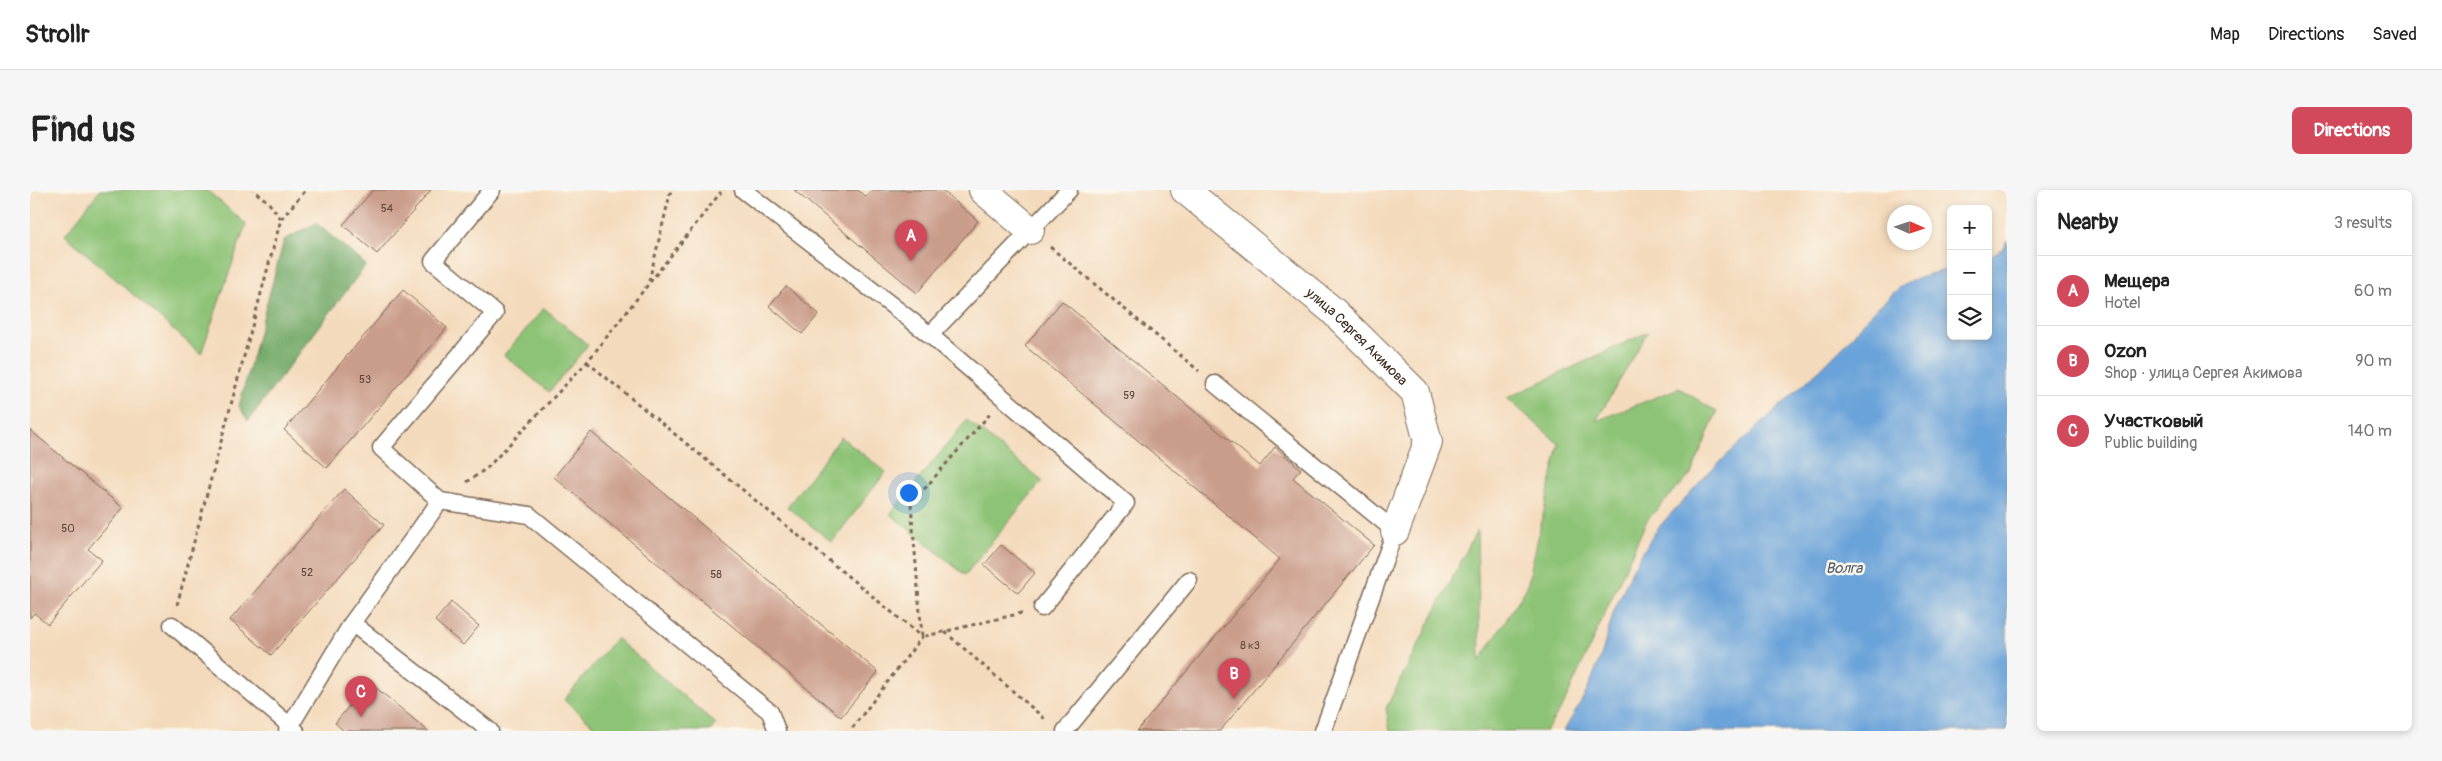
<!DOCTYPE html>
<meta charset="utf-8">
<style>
:root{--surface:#fff;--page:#f6f6f6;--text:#222;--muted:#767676;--line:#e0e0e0;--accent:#d1495b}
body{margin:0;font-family:Pangolin,sans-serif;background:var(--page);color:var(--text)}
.controls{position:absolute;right:15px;top:15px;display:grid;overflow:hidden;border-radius:8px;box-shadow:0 2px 8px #0003}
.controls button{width:45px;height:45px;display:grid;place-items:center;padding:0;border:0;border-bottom:1px solid var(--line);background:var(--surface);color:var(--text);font:25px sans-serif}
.compass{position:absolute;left:1857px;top:15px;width:45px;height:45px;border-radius:50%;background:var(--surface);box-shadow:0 2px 8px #0003;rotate:93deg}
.you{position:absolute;left:878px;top:302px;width:18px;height:18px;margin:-12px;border:4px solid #fff;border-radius:50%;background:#1a73e8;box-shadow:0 0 0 8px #1a73e833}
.badge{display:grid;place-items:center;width:32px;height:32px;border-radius:50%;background:var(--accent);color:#fff;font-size:16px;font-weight:700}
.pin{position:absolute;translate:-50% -41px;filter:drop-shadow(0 1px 2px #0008)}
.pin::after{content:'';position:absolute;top:26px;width:18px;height:15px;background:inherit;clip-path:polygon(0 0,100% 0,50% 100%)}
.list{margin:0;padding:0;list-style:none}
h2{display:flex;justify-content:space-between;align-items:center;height:65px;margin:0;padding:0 20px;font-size:21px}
h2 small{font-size:16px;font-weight:400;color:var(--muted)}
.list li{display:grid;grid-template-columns:32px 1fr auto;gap:15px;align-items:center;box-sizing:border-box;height:70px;padding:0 20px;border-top:1px solid var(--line)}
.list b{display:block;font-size:19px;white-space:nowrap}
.list p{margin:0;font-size:16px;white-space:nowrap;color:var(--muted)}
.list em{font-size:16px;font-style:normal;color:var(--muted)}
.icon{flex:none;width:28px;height:28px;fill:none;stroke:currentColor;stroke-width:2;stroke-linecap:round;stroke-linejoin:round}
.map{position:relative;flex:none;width:1977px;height:541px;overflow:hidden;border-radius:8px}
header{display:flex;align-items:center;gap:30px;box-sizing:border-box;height:70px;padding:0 25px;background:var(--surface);border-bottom:1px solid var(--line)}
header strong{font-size:24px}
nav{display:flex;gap:28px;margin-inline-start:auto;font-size:18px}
.intro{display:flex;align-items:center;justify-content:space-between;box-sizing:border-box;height:120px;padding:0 30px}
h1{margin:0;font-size:35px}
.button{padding:12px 22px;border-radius:8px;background:var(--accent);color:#fff;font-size:18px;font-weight:700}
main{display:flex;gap:30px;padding:0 30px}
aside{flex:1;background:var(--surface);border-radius:8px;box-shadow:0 2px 8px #0003}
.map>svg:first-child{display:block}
.green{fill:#8dc376;stroke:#64764a}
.forest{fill:#72a967;stroke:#566a42}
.water{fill:#6aa3d9;stroke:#52667c}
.building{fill:#ca9c8a}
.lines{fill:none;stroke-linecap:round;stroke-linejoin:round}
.lane-casing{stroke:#7c6855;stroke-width:19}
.street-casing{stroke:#7c6855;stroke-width:30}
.secondary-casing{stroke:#7c6855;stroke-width:30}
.path{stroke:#7c6855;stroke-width:3;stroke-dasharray:4 4;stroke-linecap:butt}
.lane{stroke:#fff;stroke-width:16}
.street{stroke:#fff;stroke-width:28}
.secondary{stroke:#fff;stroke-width:28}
.labels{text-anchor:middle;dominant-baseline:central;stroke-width:5;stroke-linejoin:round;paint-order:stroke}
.number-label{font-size:11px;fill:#5f4639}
.street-label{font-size:14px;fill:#3b2a1e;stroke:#fbf7ec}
.water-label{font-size:15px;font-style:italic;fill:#4e5a69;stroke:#fbf7ec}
</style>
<header>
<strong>Strollr</strong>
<nav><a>Map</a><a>Directions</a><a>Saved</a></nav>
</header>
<div class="intro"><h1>Find us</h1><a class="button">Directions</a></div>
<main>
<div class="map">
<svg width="1977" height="541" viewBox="0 0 1977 541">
<rect width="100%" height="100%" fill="#fbf7ec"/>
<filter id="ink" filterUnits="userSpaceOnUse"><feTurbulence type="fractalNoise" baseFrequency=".02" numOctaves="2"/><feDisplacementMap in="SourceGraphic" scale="10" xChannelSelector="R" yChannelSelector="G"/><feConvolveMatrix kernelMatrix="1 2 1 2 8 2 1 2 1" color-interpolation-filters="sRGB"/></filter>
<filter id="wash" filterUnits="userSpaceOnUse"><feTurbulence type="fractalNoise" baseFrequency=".0096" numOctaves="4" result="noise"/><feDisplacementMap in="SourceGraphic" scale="20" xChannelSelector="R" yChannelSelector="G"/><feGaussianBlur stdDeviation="1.12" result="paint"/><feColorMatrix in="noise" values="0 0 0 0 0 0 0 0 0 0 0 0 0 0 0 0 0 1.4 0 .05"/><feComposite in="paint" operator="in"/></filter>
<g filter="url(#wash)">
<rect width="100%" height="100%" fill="#f4dabc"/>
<g class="green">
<polygon points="70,0 177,0 216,34 171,164 35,45"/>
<polygon points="514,118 558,155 519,202 474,165"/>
<polygon points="1618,142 1566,231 1649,198 1687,222 1661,284 1617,330 1533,516 1516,541 1360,541 1356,518 1447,340 1450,471 1497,397 1529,254 1477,208"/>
<polygon points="937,230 1012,291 935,385 860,324"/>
<polygon points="811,247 856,282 802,352 757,317"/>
<polygon points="586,448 686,534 680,541 570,541 534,510"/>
</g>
<polygon class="forest" points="286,33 336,75 218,231 209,216 254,50"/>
<polygon class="water" points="1977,50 1977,541 1534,541 1557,501 1571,466 1584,421 1604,376 1627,339 1679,282 1790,179 1820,149 1842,122 1869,98 1883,90 1921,78 1921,146 1958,146 1958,68 1972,59"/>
<g id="blocks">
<g class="building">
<polygon points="343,0 401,0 347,64 313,35"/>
<polygon points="764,0 828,0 836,7 842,0 912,0 948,31 887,103"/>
<polygon points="756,96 789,124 772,144 739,116"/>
<polygon points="373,100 417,138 297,278 254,240"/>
<polygon points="1032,111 1230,276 1245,257 1271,279 1263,288 1344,355 1190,541 1107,541 1250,369 995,156"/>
<polygon points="0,240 93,318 58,359 72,370 18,434 4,423 0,428"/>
<polygon points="561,242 848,482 811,527 524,287"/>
<polygon points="314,299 354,335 241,465 200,430"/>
<polygon points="971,355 1005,383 988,403 954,375"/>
<polygon points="421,412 449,436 433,455 405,431"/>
<polygon points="339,492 398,541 314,541 305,533"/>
</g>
</g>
</g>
<g filter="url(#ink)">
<use href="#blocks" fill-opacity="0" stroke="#7c6855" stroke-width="1"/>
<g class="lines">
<defs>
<g id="lane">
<polyline points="713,0 900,145 1039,0"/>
<polyline points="900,145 1096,313 1012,418"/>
<polyline points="1185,194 1365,341 1293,541"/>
<polyline points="410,311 499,325 740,522 747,541"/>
<polyline points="322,433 460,541"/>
<polyline points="142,435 266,541"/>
<polyline points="257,541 322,433 410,311 351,258 465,123 403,71 462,0"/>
<polyline points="1035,541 1159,390"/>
</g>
<polyline id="street" points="953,0 1000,40"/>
<g id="secondary">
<path id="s1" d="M1155,0L1302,120L1385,202L1398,252L1365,341"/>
</g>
</defs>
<use href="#lane" class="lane-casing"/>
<use href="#street" class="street-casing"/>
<use href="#secondary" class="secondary-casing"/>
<g class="path">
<polyline points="251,29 276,0"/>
<polyline points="1020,57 1169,181"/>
<polyline points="619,91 641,0"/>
<polyline points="557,172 892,447 820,541"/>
<polyline points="960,224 881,314 892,447 992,423"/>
<polyline points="437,292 457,278 557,172 691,2"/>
<polyline points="147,415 251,29 238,12 223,0"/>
<polyline points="915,442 1016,530"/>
</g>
<use href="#lane" class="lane"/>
<use href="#street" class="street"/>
<use href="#secondary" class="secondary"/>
</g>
</g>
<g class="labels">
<g class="number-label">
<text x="357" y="18">54</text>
<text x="335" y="189">53</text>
<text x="1099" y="205">59</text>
<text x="38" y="338">50</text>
<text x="277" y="382">52</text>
<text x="686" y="384">58</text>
<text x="1220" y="455">8 к3</text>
</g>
<g class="street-label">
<text stroke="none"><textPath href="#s1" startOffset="226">улица Сергея Акимова</textPath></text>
</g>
<g class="water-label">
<text x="1814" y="378">Волга</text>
</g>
</g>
</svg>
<div class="controls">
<button>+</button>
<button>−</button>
<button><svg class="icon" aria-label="layers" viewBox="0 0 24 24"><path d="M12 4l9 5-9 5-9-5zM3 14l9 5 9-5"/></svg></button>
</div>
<svg class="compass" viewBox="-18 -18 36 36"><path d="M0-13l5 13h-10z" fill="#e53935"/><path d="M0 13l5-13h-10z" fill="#767676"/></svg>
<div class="you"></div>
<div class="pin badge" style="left:881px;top:71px">A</div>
<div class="pin badge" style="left:1204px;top:509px">B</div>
<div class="pin badge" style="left:331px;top:527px">C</div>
</div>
<aside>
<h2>Nearby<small>3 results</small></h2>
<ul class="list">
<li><span class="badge">A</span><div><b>Мещера</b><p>Hotel</p></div><em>60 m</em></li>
<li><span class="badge">B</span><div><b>Ozon</b><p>Shop · улица Сергея Акимова</p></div><em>90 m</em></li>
<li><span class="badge">C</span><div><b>Участковый</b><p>Public building</p></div><em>140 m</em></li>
</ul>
</aside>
</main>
